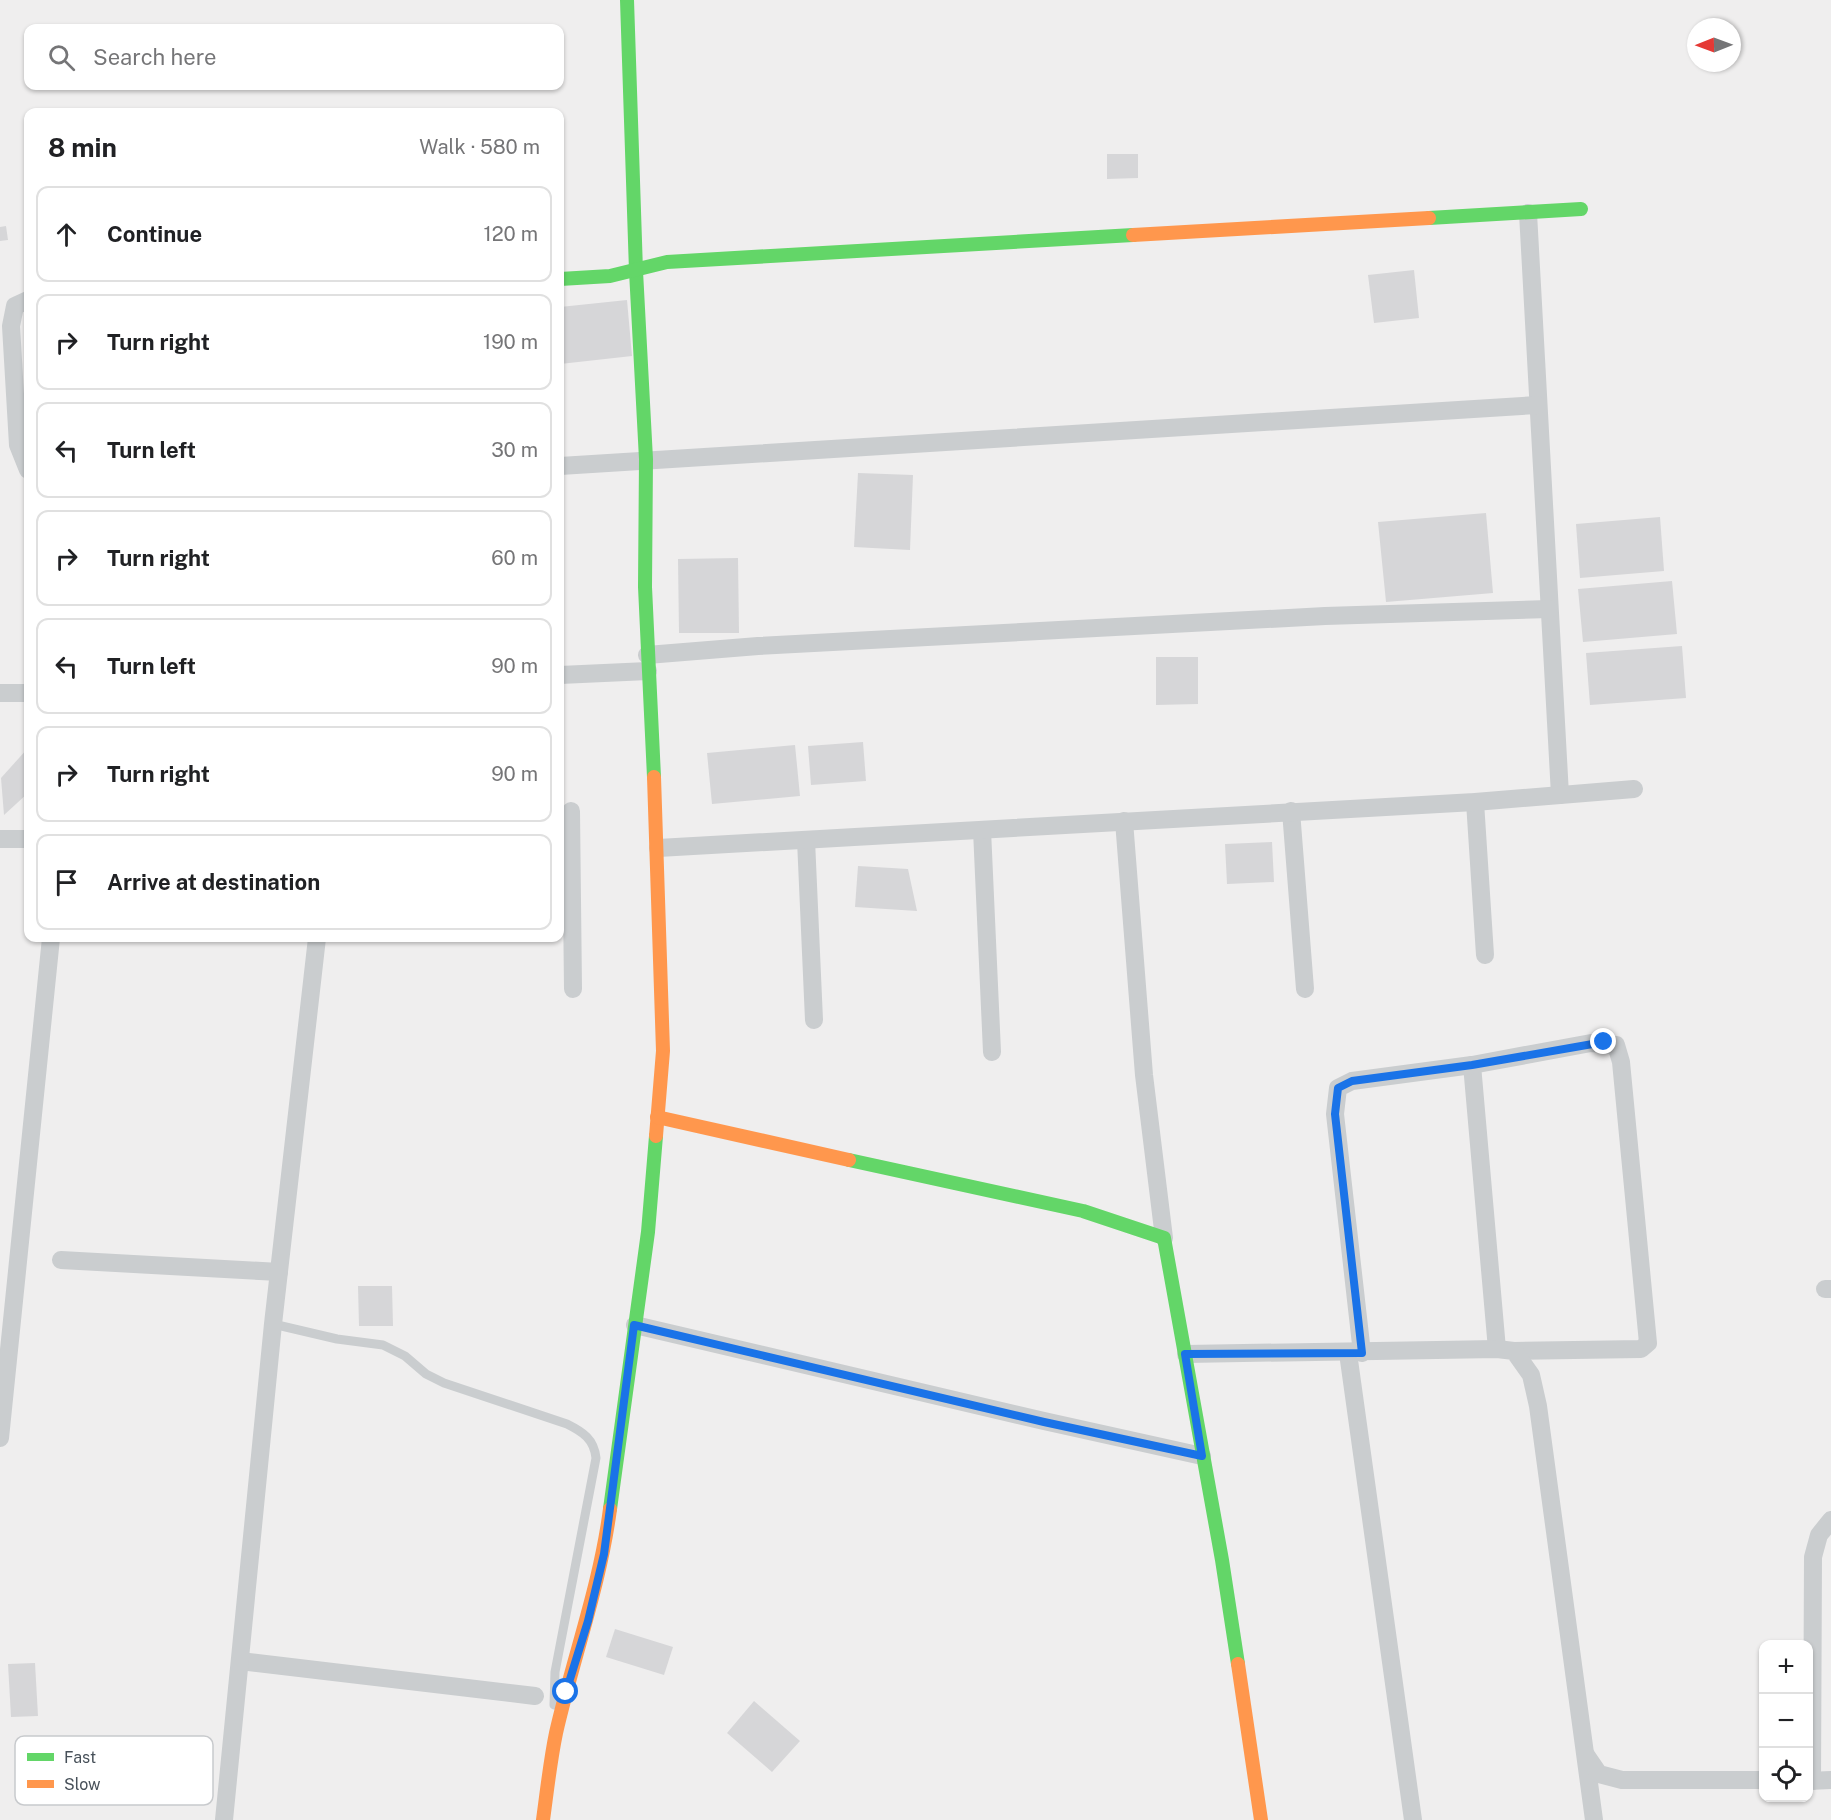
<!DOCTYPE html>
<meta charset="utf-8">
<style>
:root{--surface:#fff;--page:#f2f2f2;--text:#202124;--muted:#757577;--line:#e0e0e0}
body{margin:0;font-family:"Public Sans",sans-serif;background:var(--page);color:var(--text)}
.controls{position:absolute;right:18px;bottom:18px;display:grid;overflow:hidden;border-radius:12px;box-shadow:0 2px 4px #0004}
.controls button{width:54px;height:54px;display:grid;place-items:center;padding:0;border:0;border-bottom:2px solid var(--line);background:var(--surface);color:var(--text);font:30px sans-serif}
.compass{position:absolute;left:1687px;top:18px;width:54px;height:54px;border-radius:50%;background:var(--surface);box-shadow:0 2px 4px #0004;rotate:269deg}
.stop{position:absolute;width:18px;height:18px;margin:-14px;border:4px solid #1a73e8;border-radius:50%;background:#fff}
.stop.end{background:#1a73e8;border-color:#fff;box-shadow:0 2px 6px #0008}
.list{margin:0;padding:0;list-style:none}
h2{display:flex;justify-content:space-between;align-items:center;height:78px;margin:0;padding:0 24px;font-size:26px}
h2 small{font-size:20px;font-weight:400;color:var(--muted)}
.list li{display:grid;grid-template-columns:39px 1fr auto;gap:18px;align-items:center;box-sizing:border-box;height:96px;margin:0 12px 12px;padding:0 12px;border:2px solid var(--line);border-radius:12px}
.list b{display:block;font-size:22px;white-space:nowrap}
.list em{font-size:20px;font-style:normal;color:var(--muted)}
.icon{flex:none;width:33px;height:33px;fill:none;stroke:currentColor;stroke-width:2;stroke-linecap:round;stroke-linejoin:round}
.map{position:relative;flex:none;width:1831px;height:1820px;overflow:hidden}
.search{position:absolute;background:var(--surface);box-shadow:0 2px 4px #0004;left:24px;top:24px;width:540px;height:66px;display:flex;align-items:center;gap:15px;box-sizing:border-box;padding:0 21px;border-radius:12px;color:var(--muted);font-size:22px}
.panel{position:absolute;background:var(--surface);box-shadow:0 2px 4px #0004;left:24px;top:108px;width:540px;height:834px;border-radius:12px}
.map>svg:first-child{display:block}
.building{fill:#d6d6d8}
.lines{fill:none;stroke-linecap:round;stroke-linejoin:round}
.lane{stroke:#cacdcf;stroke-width:9}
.street{stroke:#cacdcf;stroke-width:18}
.fast{stroke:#63d668;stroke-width:14}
.slow{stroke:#ff974d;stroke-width:14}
.route{stroke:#1a73e8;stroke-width:8}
.key{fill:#fff;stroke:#c8cacd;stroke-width:1.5}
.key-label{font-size:16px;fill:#475059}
</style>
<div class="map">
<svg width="1831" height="1820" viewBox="0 0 1831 1820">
<rect width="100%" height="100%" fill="#efeeee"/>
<g class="building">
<polygon points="1107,154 1138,154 1138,178 1107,179"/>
<polygon points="6,226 8,240 0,241 0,227"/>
<polygon points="1414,270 1419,318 1374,323 1368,275"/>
<polygon points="627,300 632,356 560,364 560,307"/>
<polygon points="858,473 913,475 910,550 854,547"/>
<polygon points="1486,513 1493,593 1386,602 1378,522"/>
<polygon points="1660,517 1664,571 1580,578 1576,524"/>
<polygon points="738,558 739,633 679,633 678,559"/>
<polygon points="1672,581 1677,634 1583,642 1578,589"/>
<polygon points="1682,646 1686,698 1590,705 1586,653"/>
<polygon points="1156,657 1198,657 1198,704 1156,705"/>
<polygon points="863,742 866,781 811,785 808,746"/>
<polygon points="795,745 800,796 712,804 707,753"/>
<polygon points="28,748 28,793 4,815 1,778"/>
<polygon points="1272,842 1274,882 1227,884 1225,844"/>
<polygon points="858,866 908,869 917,911 855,907"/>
<polygon points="358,1286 392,1286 393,1326 359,1326"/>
<polygon points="615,1629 673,1647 664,1675 606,1657"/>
<polygon points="35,1663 38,1716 11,1717 8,1664"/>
<polygon points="754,1701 800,1741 772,1772 727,1733"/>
</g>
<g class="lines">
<path class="lane" d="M273,1324L337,1339L383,1345L405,1356L426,1374L444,1383L567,1424C583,1432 594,1439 596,1458L555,1672L554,1705"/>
<g class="street">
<polyline points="1528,213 1560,795"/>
<polyline points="28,300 15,306 11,326 18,445 28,470"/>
<polyline points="560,466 1537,405"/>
<polyline points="647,655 758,646 1325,616 1549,609"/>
<polyline points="560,675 648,671"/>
<polyline points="0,693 28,693"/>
<polyline points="1475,802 1485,955"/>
<polyline points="571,811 573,989"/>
<polyline points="1291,811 1305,989"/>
<polyline points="1124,821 1144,1075 1164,1238"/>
<polyline points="982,830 992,1052"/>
<polyline points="0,839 28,839"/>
<polyline points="806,840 814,1020"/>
<polyline points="658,848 1475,802 1634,789"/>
<polyline points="1472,1065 1497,1349"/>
<polyline points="61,1260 279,1272"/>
<polyline points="1825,1289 1831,1289"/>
<polyline points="635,1325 1044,1421 1202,1456"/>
<polyline points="1348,1353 1413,1820"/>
<polyline points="1362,1353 1335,1114 1338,1088 1352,1081 1472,1065 1591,1043 1616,1045 1621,1062 1648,1343 1641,1349 1514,1351"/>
<polyline points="1186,1354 1497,1349 1514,1351 1531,1375 1538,1406 1594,1820"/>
<polyline points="0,1438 51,938"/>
<polyline points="240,1661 535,1696"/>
<polyline points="1586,1755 1599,1774 1622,1780 1764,1780"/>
<polyline points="1808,1781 1831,1780"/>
<polyline points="1812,1781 1813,1557 1819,1535 1831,1520"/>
<polyline points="224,1820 273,1324 317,938"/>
</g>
<g class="fast">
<polyline points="627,0 636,271 646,459 645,587 654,777"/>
<polyline points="1429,218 1581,209"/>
<polyline points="560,279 610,276 667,262 1133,235"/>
<polyline points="849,1160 1083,1211 1164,1238 1222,1560 1238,1664"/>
<polyline points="610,1509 648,1232 656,1136"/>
</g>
<g class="slow">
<polyline points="1133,235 1429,218"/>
<polyline points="654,777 663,1051 656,1136"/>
<polyline points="657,1117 849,1160"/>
<polyline points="1238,1664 1261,1820"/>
<path d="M543,1820C547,1791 550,1762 556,1733C573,1658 600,1586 610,1509"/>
</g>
</g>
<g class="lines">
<polyline class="route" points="566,1692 588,1621 604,1554 634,1325 1044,1422 1202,1456 1185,1354 1362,1353 1335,1114 1338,1088 1352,1081 1472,1065 1604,1042"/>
</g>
<rect x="15" y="1736" width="198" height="69" rx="9" class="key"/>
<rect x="27" y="1753" width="27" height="8" fill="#63d668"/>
<rect x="27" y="1780" width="27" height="8" fill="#ff974d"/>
<g class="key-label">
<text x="64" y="1763">Fast</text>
<text x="64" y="1790">Slow</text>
</g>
</svg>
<div class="controls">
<button>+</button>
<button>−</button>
<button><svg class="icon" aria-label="locate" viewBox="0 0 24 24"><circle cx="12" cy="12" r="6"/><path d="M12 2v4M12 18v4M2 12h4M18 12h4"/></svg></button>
</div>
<svg class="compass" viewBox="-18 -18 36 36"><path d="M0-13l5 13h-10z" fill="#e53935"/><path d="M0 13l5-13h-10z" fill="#757577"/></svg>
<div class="stop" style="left:566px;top:1692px"></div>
<div class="stop end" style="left:1604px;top:1042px"></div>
<div class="search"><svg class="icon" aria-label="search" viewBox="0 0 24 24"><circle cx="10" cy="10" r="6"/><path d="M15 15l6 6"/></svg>Search here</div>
<section class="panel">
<h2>8 min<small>Walk · 580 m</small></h2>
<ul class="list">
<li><svg class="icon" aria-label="ahead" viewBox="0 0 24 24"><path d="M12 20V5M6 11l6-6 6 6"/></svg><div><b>Continue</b></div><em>120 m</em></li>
<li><svg class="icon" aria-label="right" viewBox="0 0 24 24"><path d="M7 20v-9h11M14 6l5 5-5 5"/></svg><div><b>Turn right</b></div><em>190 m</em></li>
<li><svg class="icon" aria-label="left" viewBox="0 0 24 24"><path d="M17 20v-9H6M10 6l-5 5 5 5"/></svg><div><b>Turn left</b></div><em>30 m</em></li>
<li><svg class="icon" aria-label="right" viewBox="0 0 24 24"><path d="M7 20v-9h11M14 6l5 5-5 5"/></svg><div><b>Turn right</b></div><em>60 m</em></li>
<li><svg class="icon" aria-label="left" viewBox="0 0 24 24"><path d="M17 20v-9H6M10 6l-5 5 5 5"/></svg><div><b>Turn left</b></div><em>90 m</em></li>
<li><svg class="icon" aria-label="right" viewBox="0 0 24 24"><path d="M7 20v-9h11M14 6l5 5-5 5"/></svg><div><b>Turn right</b></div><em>90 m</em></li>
<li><svg class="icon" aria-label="arrive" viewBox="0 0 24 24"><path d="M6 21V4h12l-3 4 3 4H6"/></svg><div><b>Arrive at destination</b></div></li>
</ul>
</section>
</div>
